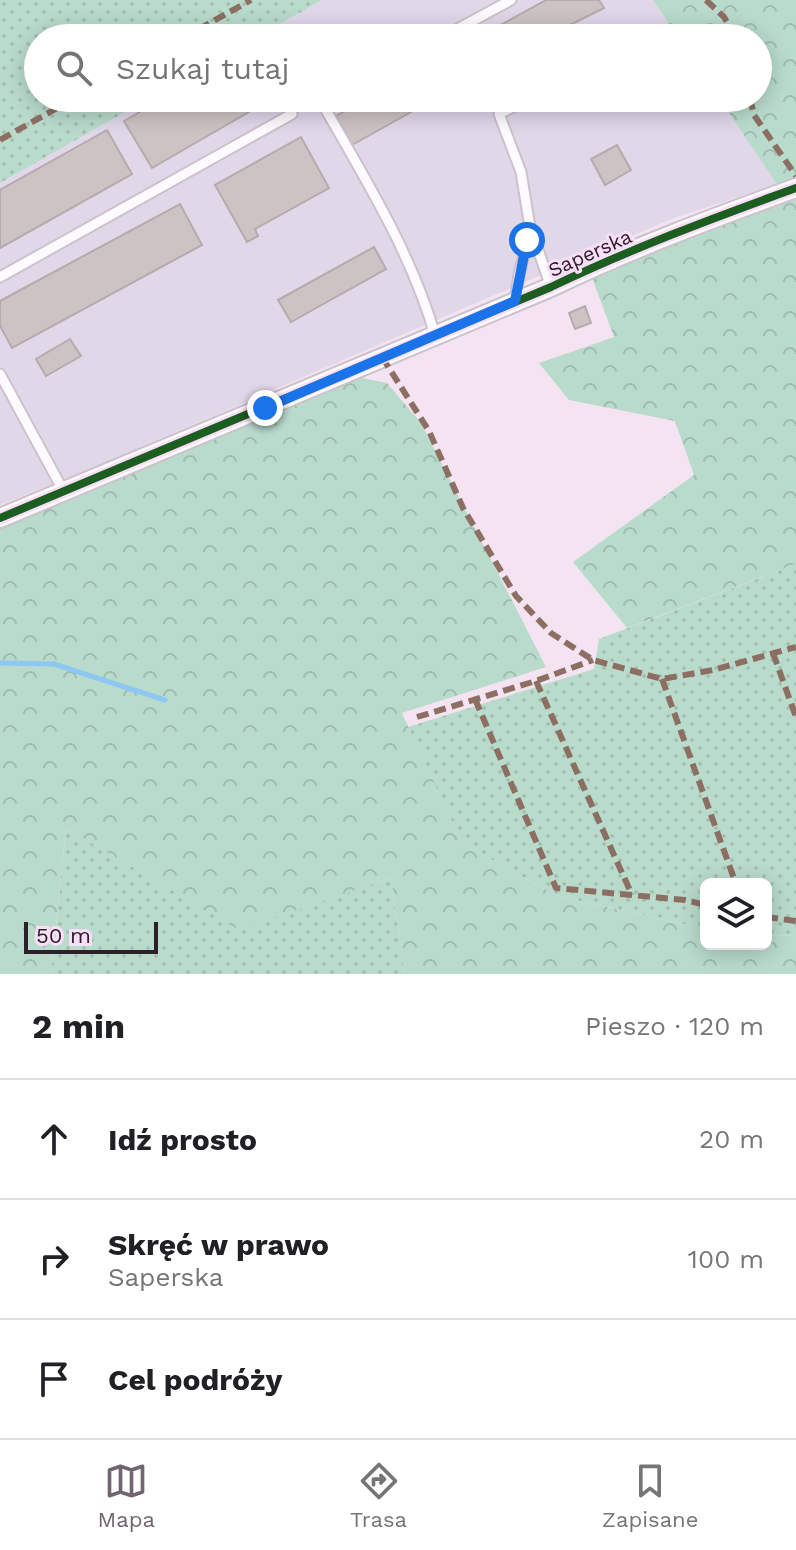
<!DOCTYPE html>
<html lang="pl">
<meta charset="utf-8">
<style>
:root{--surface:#fff;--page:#f2f2f2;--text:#202124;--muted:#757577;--line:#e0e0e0;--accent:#716570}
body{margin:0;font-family:"Work Sans",sans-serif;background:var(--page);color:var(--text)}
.controls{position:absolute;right:24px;bottom:24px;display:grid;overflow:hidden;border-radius:12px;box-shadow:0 4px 20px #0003}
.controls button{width:72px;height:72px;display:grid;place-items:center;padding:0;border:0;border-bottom:2px solid var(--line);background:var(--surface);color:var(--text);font:40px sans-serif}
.scale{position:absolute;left:24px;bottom:20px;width:134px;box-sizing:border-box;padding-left:8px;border:4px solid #2b212a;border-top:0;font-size:22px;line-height:28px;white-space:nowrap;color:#2b212a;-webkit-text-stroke:6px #fadef8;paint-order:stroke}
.stop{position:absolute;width:24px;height:24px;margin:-18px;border:6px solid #1a73e8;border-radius:50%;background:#fff}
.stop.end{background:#1a73e8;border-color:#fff;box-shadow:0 2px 8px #0008}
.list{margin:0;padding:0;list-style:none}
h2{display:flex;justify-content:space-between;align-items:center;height:104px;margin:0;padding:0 32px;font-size:34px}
h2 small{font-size:26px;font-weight:400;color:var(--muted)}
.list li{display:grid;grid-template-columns:52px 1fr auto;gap:24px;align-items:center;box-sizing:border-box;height:120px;padding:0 32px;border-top:2px solid var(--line)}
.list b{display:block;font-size:30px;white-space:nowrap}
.list p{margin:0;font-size:26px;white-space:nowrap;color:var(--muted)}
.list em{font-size:26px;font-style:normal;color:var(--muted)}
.icon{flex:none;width:44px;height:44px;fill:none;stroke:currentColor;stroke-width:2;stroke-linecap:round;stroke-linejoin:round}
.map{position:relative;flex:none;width:796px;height:974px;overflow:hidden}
.search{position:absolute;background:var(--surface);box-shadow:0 4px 20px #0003;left:24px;right:24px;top:24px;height:88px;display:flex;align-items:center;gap:20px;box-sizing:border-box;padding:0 28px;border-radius:44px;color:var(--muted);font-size:30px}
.sheet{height:464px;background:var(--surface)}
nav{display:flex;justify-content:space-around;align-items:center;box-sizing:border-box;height:112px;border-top:2px solid var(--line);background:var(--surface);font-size:22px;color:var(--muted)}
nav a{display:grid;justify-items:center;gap:4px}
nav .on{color:var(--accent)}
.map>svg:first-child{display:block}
.commercial{fill:#e0d7e9}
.grass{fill:url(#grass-dots)}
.forest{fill:url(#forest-crowns)}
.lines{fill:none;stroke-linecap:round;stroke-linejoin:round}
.stream{stroke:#8fc7f3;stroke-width:5}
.building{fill:#cec3c4;stroke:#b5abac;stroke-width:2}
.lane-casing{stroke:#cdc1cc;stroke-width:13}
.street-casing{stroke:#cdc1cc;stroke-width:22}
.lane{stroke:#fdfbfd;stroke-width:9}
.street{stroke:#fdfbfd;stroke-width:18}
.quiet{stroke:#8d6e63;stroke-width:6;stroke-dasharray:12 6;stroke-linecap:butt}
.cycleway-casing{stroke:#fadef8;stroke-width:13}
.cycleway{stroke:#1b5e20;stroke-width:8}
.route{stroke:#1a73e8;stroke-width:10}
.labels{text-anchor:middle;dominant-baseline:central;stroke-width:6;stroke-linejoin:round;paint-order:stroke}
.street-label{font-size:20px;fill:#2b212a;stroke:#fadef8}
</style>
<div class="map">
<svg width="796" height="974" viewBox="0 0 796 974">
<defs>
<pattern id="grass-dots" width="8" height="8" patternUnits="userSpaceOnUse" patternTransform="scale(2)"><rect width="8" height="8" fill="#b9dbcc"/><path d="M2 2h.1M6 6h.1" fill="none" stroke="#9fbcaf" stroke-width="1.8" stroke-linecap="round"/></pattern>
<pattern id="forest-crowns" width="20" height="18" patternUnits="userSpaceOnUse" patternTransform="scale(2)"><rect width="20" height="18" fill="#b9dbcc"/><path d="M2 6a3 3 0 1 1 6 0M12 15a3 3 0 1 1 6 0" fill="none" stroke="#9fbcaf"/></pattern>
</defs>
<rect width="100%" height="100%" fill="#f4e4f2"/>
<g class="commercial">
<polygon points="322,0 653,0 678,38 255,38"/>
<polygon points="150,98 719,98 778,184 674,218 101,464 0,505 0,183"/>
</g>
<g class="grass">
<polygon points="0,0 322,0 255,38 38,38 38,98 150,98 0,183"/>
<polygon points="796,564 796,936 766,935 766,884 706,884 706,929 557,896 462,843 408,727 594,669 599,639"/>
<polygon points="66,828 239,929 391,878 405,974 51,974"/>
</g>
<g class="forest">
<polygon points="653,0 796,0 796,564 627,628 573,562 694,475 675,421 569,400 539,363 614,337 592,278 712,226 780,206 777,184 719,98 758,98 758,38 678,38"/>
<polygon points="357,377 387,383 421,423 546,667 402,713 462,843 557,896 706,929 706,944 766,944 766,935 796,936 796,974 405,974 391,878 239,930 66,828 51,974 0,974 0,529"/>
</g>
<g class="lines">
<polyline class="stream" points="0,663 54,664 165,700"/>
</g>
<g class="building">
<polygon points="546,0 599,0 604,8 544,38 477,38"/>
<polygon points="164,98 273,98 152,168 124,121"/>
<polygon points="369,98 436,98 352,145 336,116"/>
<polygon points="107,130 132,174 0,248 0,190"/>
<polygon points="301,137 329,188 255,229 258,236 247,242 215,185"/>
<polygon points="617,145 631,170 605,185 591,159"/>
<polygon points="180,204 202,245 12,348 0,326 0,301"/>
<polygon points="374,247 386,269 291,322 278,300"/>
<polygon points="585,306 591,323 575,329 569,313"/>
<polygon points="70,339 81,356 46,376 36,359"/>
</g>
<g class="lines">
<defs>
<g id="lane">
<polyline points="441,38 511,0"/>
<path d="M331,98L322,103C364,177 411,252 435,335"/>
<polyline points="531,98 499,114 521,172 530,227 551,287"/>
<polyline points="0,277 292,114"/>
<polyline points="515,301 519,274 531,229"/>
<polyline points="0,374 64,492"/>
</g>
<path id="street" d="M0,518L551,287C630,249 713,218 796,188"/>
</defs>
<use href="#lane" class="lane-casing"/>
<use href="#street" class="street-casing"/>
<use href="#lane" class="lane"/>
<use href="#street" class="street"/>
<g class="quiet">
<polyline points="706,0 724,17 736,38"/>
<polyline points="183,38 251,0"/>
<polyline points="750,98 754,115 796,176"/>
<polyline points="0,140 75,98"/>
<polyline points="382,357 429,431 463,508 516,596 551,633 593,660 662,679 713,670 796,647"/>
<polyline points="773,653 796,717"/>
<polyline points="662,679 736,884"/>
<polyline points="536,681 632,895"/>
<polyline points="475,699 556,888 685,900 706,905"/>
<polyline points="417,717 536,681 593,660"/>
<polyline points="766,917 796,921"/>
</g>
<defs>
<path id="cycleway" d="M0,518L551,287C630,249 713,218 796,188"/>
</defs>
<use href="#cycleway" class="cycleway-casing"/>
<use href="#cycleway" class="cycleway"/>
</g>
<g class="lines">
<polyline class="route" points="265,408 515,301 527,240"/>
</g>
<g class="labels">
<g class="street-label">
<text transform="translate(590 253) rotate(-24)">Saperska</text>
</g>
</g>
</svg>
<div class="controls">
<button><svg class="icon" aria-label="layers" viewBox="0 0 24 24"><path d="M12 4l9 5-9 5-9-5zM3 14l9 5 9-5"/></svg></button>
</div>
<div class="scale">50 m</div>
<div class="stop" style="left:527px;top:240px"></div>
<div class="stop end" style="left:265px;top:408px"></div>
<div class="search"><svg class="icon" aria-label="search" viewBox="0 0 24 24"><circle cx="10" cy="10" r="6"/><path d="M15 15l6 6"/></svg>Szukaj tutaj</div>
</div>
<section class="sheet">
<h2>2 min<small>Pieszo · 120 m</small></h2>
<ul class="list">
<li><svg class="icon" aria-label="ahead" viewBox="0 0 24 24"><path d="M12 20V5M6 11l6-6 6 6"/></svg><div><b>Idź prosto</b></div><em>20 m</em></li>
<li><svg class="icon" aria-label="right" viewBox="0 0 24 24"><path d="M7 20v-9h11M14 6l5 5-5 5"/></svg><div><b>Skręć w prawo</b><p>Saperska</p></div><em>100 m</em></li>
<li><svg class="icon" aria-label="arrive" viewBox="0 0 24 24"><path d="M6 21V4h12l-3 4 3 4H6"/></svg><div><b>Cel podróży</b></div></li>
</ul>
</section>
<nav>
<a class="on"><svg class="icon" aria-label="map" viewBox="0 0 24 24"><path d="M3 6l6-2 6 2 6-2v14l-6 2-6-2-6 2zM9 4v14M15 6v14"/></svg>Mapa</a>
<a><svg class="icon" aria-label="directions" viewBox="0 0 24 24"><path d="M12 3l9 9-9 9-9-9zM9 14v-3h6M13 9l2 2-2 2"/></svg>Trasa</a>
<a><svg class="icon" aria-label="saved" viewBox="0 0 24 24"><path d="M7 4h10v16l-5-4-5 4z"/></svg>Zapisane</a>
</nav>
